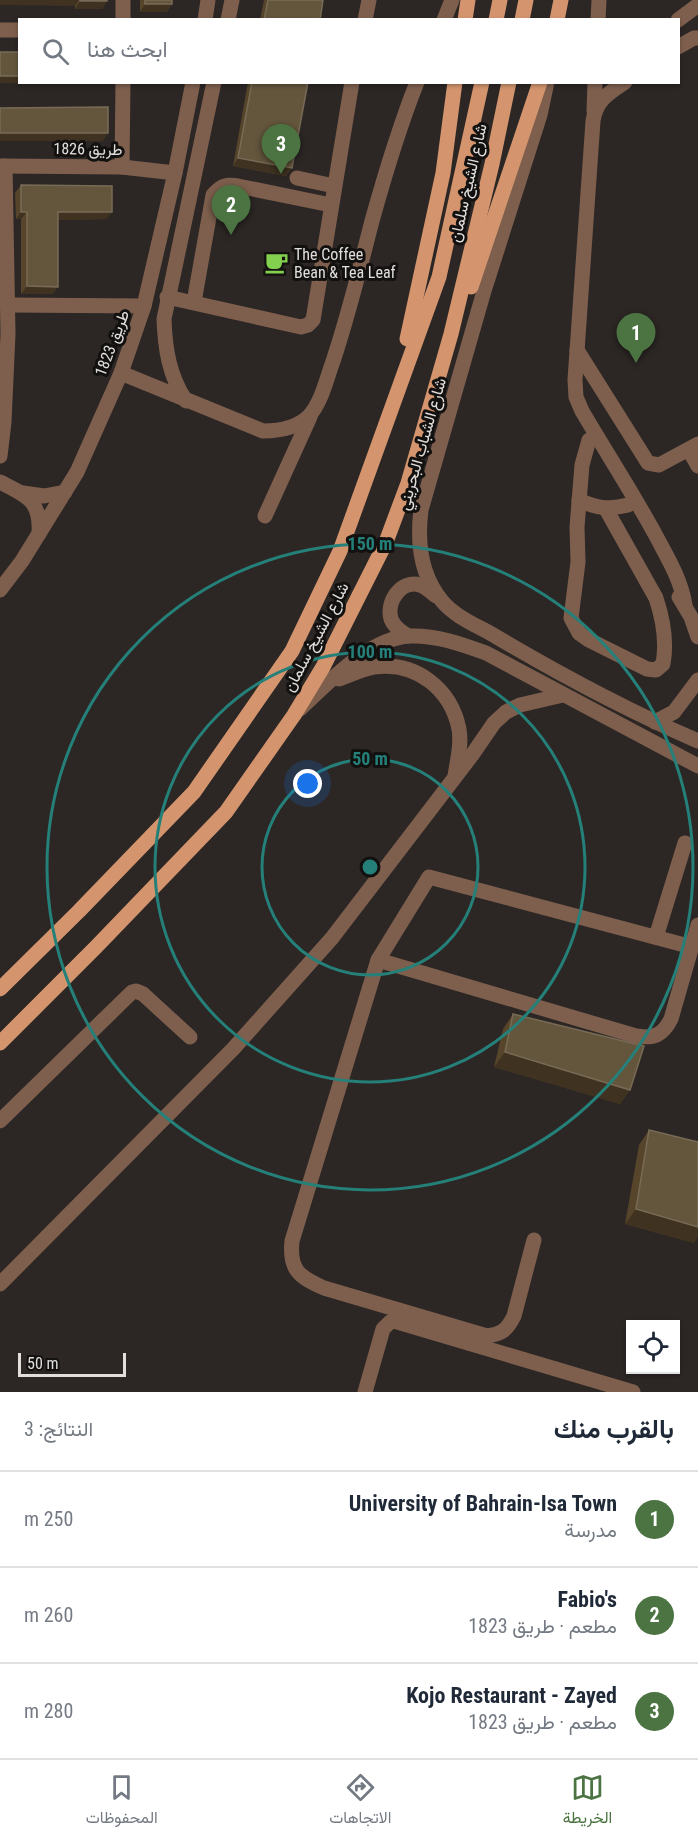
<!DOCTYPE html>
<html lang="ar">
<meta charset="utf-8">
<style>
:root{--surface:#fff;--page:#f2f2f3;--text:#1f2937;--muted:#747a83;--line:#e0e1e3;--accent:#4c7442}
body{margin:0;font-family:"Roboto Condensed",Vazirmatn,sans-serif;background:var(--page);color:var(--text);direction:rtl}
.controls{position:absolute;right:18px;bottom:18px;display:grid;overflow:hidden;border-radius:0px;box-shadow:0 2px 4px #0004}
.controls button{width:54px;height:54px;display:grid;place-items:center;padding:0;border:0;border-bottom:2px solid var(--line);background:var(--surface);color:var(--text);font:30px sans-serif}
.scale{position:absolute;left:18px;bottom:15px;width:108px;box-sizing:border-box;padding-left:6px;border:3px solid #e1dedc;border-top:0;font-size:16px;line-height:21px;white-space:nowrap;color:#e1dedc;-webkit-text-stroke:4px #131110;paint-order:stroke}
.you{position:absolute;left:308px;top:784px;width:21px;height:21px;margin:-15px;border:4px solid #fff;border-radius:50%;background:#1a73e8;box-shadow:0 0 0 9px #1a73e833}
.badge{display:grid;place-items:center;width:39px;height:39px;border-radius:50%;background:var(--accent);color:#fff;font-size:20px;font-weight:700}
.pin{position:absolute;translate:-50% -50px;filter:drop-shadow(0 2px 3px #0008)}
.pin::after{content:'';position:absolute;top:32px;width:21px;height:18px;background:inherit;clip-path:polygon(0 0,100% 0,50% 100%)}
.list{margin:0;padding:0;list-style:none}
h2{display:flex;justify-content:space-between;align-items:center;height:78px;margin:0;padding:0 24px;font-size:26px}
h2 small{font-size:20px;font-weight:400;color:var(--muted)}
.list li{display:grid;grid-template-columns:39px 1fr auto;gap:18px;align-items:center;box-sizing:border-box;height:96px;padding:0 24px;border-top:2px solid var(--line)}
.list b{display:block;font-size:22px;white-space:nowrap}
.list p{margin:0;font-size:20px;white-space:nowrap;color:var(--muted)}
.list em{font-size:20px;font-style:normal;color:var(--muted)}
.icon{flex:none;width:33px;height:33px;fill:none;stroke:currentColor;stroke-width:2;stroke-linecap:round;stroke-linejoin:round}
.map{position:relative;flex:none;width:698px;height:1392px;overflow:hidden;direction:ltr}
.search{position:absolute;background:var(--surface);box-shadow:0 2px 4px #0004;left:18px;right:18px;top:18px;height:66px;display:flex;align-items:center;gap:15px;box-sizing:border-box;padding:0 21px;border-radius:0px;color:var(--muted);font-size:22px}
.sheet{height:366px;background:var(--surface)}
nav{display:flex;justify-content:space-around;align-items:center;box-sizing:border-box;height:84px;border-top:2px solid var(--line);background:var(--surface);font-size:16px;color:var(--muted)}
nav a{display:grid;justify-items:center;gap:3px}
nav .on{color:var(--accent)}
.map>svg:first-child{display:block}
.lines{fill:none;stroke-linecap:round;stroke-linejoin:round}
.minor{stroke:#7e5f4d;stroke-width:15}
.major{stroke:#d4956e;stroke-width:15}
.wall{fill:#56452a}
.shaded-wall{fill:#3f3220}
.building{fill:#64563d;stroke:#786b56;stroke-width:1.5}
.ring{fill:none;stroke:#248079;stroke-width:3}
.labels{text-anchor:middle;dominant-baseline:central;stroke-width:6;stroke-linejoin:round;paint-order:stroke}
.street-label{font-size:16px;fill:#e1dedc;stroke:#131110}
.poi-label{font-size:16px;fill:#e1dedc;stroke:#131110;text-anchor:start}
.centre{fill:#248079;stroke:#131110;stroke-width:3}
.ring-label{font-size:18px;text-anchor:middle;font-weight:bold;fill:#248079;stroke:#131110;stroke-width:6;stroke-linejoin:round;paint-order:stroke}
</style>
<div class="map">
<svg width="698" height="1392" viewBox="0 0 698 1392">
<rect width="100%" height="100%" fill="#2c2725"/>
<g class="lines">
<g class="minor">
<polyline points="123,0 123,20"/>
<polyline points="205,20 208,0"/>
<polyline points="228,20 232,0"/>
<polyline points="365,20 369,0"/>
<polyline points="444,20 452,0"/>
<polyline points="598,20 599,0"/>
<polyline points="678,20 698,5"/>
<polyline points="0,30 20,30"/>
<polyline points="678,47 694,38 698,38"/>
<path d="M547,82L540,115L484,291L421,510C417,542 421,576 442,601C455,617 478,626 495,636C561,675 628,711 698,741"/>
<path d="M625,82C609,93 596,100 593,121L575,380L576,397L582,411C606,452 632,492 655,534C667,557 681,579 685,605"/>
<polyline points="594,111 595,82"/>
<polyline points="0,166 122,167 175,173"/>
<polyline points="122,167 123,82"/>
<polyline points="297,178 334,186"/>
<polyline points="167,297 301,327 308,325 313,320 352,82"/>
<path d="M194,302L213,195C221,186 226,184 238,186L331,205"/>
<polyline points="8,305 144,306"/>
<polyline points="577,350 648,463 659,465 698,444"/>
<path d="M121,373L263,431C280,431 297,428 309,416C320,404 325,385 330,370C347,322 359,271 372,221C385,174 399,128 417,82"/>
<path d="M186,401C169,376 165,348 164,319L214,82"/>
<path d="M589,440L582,465L577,527L578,562L571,618L579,633L589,640L647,669L656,670L663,664C667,642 663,619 656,598L606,509"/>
<polyline points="689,450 698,466"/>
<polyline points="0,456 4,422 8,334 5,166"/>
<path d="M0,482C27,496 41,500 39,534"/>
<polyline points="23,493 44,496 65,492"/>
<path d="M579,500C596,508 609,510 628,505"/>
<polyline points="265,516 310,417"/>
<polyline points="0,590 22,561 77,472 121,373 144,306 175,173 193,82"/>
<polyline points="679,597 691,617 698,637"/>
<path d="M408,636C401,632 394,627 391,619C386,602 401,579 420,585C426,587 431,592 436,596"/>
<path d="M339,679C350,675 362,669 374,667C416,661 451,689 459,729C462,745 457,761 455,776"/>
<path d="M300,709C328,683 369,638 410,636C436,635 461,644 486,653L698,766"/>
<polyline points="655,722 674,712 698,680"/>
<polyline points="656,937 685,843"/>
<path d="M378,960L636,1036C654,1039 663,1035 671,1019L698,925"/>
<polyline points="0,1121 132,992 136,991 143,994 190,1037"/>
<path d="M534,1240L514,1316C507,1330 502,1334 487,1336L324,1288C299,1277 289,1270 292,1241L378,960L429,877L692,947"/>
<polyline points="0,1284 233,1049 332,938 472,755 494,723 506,712 520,705 563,695"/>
<polyline points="365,1392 383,1329 390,1322 394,1321 633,1392"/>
</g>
<g class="major">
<polyline points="465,20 468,0"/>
<polyline points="496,20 500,0"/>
<polyline points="522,20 526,0"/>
<polyline points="557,20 561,0"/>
<polyline points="471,287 540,82"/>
<polyline points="407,339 443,173 455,82"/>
<polyline points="0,989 79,911 194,792 292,651 340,551 439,277 482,82"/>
<polyline points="0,1043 96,947 226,812 294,715 323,667 386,542 408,483 451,334 492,164 509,82"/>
</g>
</g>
<g class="wall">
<polygon points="0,0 107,0 102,9 75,9 75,6"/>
<polygon points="140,0 172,0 172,4 167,12 140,12"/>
<polygon points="264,0 323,0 320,20 260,20"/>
<polygon points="248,82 308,82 286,176 233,166"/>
<polygon points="21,185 107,219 58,220 53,294 21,294 21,219 16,219 15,193"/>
<polygon points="513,1014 630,1090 620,1104 494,1067 503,1029"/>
<polygon points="649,1130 694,1243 625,1224 639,1145"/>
</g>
<g class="shaded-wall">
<polygon points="0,0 79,0 75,6 0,5"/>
<polygon points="80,1 107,1 102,9 75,9"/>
<polygon points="145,4 172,4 167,12 140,12"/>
<polygon points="0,76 20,76 20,82 100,82 99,84 0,83"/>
<polygon points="0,133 108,133 103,141 0,141"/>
<polygon points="238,158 292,168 286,176 233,166"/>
<polygon points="21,212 27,212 21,219 16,219"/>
<polygon points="58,212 112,212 107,219 53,220"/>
<polygon points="27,286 58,287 53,294 21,294"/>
<polygon points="505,1052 630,1090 620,1104 494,1067"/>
<polygon points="636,1209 698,1227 698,1237 694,1243 625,1224"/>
</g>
<g class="building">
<rect x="80" y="0" width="27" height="1"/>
<rect x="145" y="0" width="27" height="4"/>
<polygon points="268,0 323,0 320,20 264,20"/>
<rect x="0" y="52" width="20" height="24"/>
<polygon points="252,82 308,82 292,168 238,158"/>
<polygon points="108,107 108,133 0,133 0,108"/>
<polygon points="21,185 112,186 112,212 58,212 58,287 27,286 27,212 21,212"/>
<polygon points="513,1014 644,1046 630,1090 505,1052"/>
<polygon points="649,1130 698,1142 698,1227 636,1209"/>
</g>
<g class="ring">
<circle cx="370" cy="867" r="108"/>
<circle cx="370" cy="867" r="215"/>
<circle cx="370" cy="867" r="323"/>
</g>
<defs>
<symbol id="cafe-bare" viewBox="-9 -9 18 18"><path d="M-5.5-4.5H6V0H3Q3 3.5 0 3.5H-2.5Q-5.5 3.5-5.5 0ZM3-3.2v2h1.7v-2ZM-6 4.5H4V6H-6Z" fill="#83d04f" stroke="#131110" stroke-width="2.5" paint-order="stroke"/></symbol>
</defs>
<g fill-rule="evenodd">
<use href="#cafe-bare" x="260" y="246" width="33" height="33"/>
</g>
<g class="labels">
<g class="street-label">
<text transform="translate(88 149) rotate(1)">طريق 1826</text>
<text transform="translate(468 183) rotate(-77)">شارع الشيخ سلمان</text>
<text transform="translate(112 343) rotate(-69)">طريق 1823</text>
<text transform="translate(422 444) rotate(-74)">شارع الشباب البحريني</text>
<text transform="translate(316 637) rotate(-62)">شارع الشيخ سلمان</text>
</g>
<g class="poi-label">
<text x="294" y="254">The Coffee<tspan x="294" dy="18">Bean &amp; Tea Leaf</tspan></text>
</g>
</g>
<circle cx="370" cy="867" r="9" class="centre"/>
<g class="ring-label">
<text x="370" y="550">150 m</text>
<text x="370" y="658">100 m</text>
<text x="370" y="765">50 m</text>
</g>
</svg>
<div class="controls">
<button><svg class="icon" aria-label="locate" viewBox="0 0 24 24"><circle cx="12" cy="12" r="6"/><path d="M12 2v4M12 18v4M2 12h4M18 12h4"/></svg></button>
</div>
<div class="scale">50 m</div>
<div class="you"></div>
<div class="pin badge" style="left:636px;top:363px">1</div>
<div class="pin badge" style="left:231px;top:235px">2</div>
<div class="pin badge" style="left:281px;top:174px">3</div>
<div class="search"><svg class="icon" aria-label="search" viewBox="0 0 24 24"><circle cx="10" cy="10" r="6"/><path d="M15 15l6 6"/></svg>ابحث هنا</div>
</div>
<section class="sheet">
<h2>بالقرب منك<small>النتائج: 3</small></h2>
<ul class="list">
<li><span class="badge">1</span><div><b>University of Bahrain-Isa Town</b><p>مدرسة</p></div><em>250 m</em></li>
<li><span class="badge">2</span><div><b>Fabio's</b><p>مطعم · طريق 1823</p></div><em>260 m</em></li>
<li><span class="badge">3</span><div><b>Kojo Restaurant - Zayed</b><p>مطعم · طريق 1823</p></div><em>280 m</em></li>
</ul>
</section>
<nav>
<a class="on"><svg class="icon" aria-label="map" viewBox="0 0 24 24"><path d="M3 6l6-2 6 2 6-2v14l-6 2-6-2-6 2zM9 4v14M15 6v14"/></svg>الخريطة</a>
<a><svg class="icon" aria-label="directions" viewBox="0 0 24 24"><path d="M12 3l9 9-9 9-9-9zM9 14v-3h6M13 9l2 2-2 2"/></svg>الاتجاهات</a>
<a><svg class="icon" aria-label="saved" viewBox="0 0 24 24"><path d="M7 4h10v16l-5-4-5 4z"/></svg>المحفوظات</a>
</nav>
